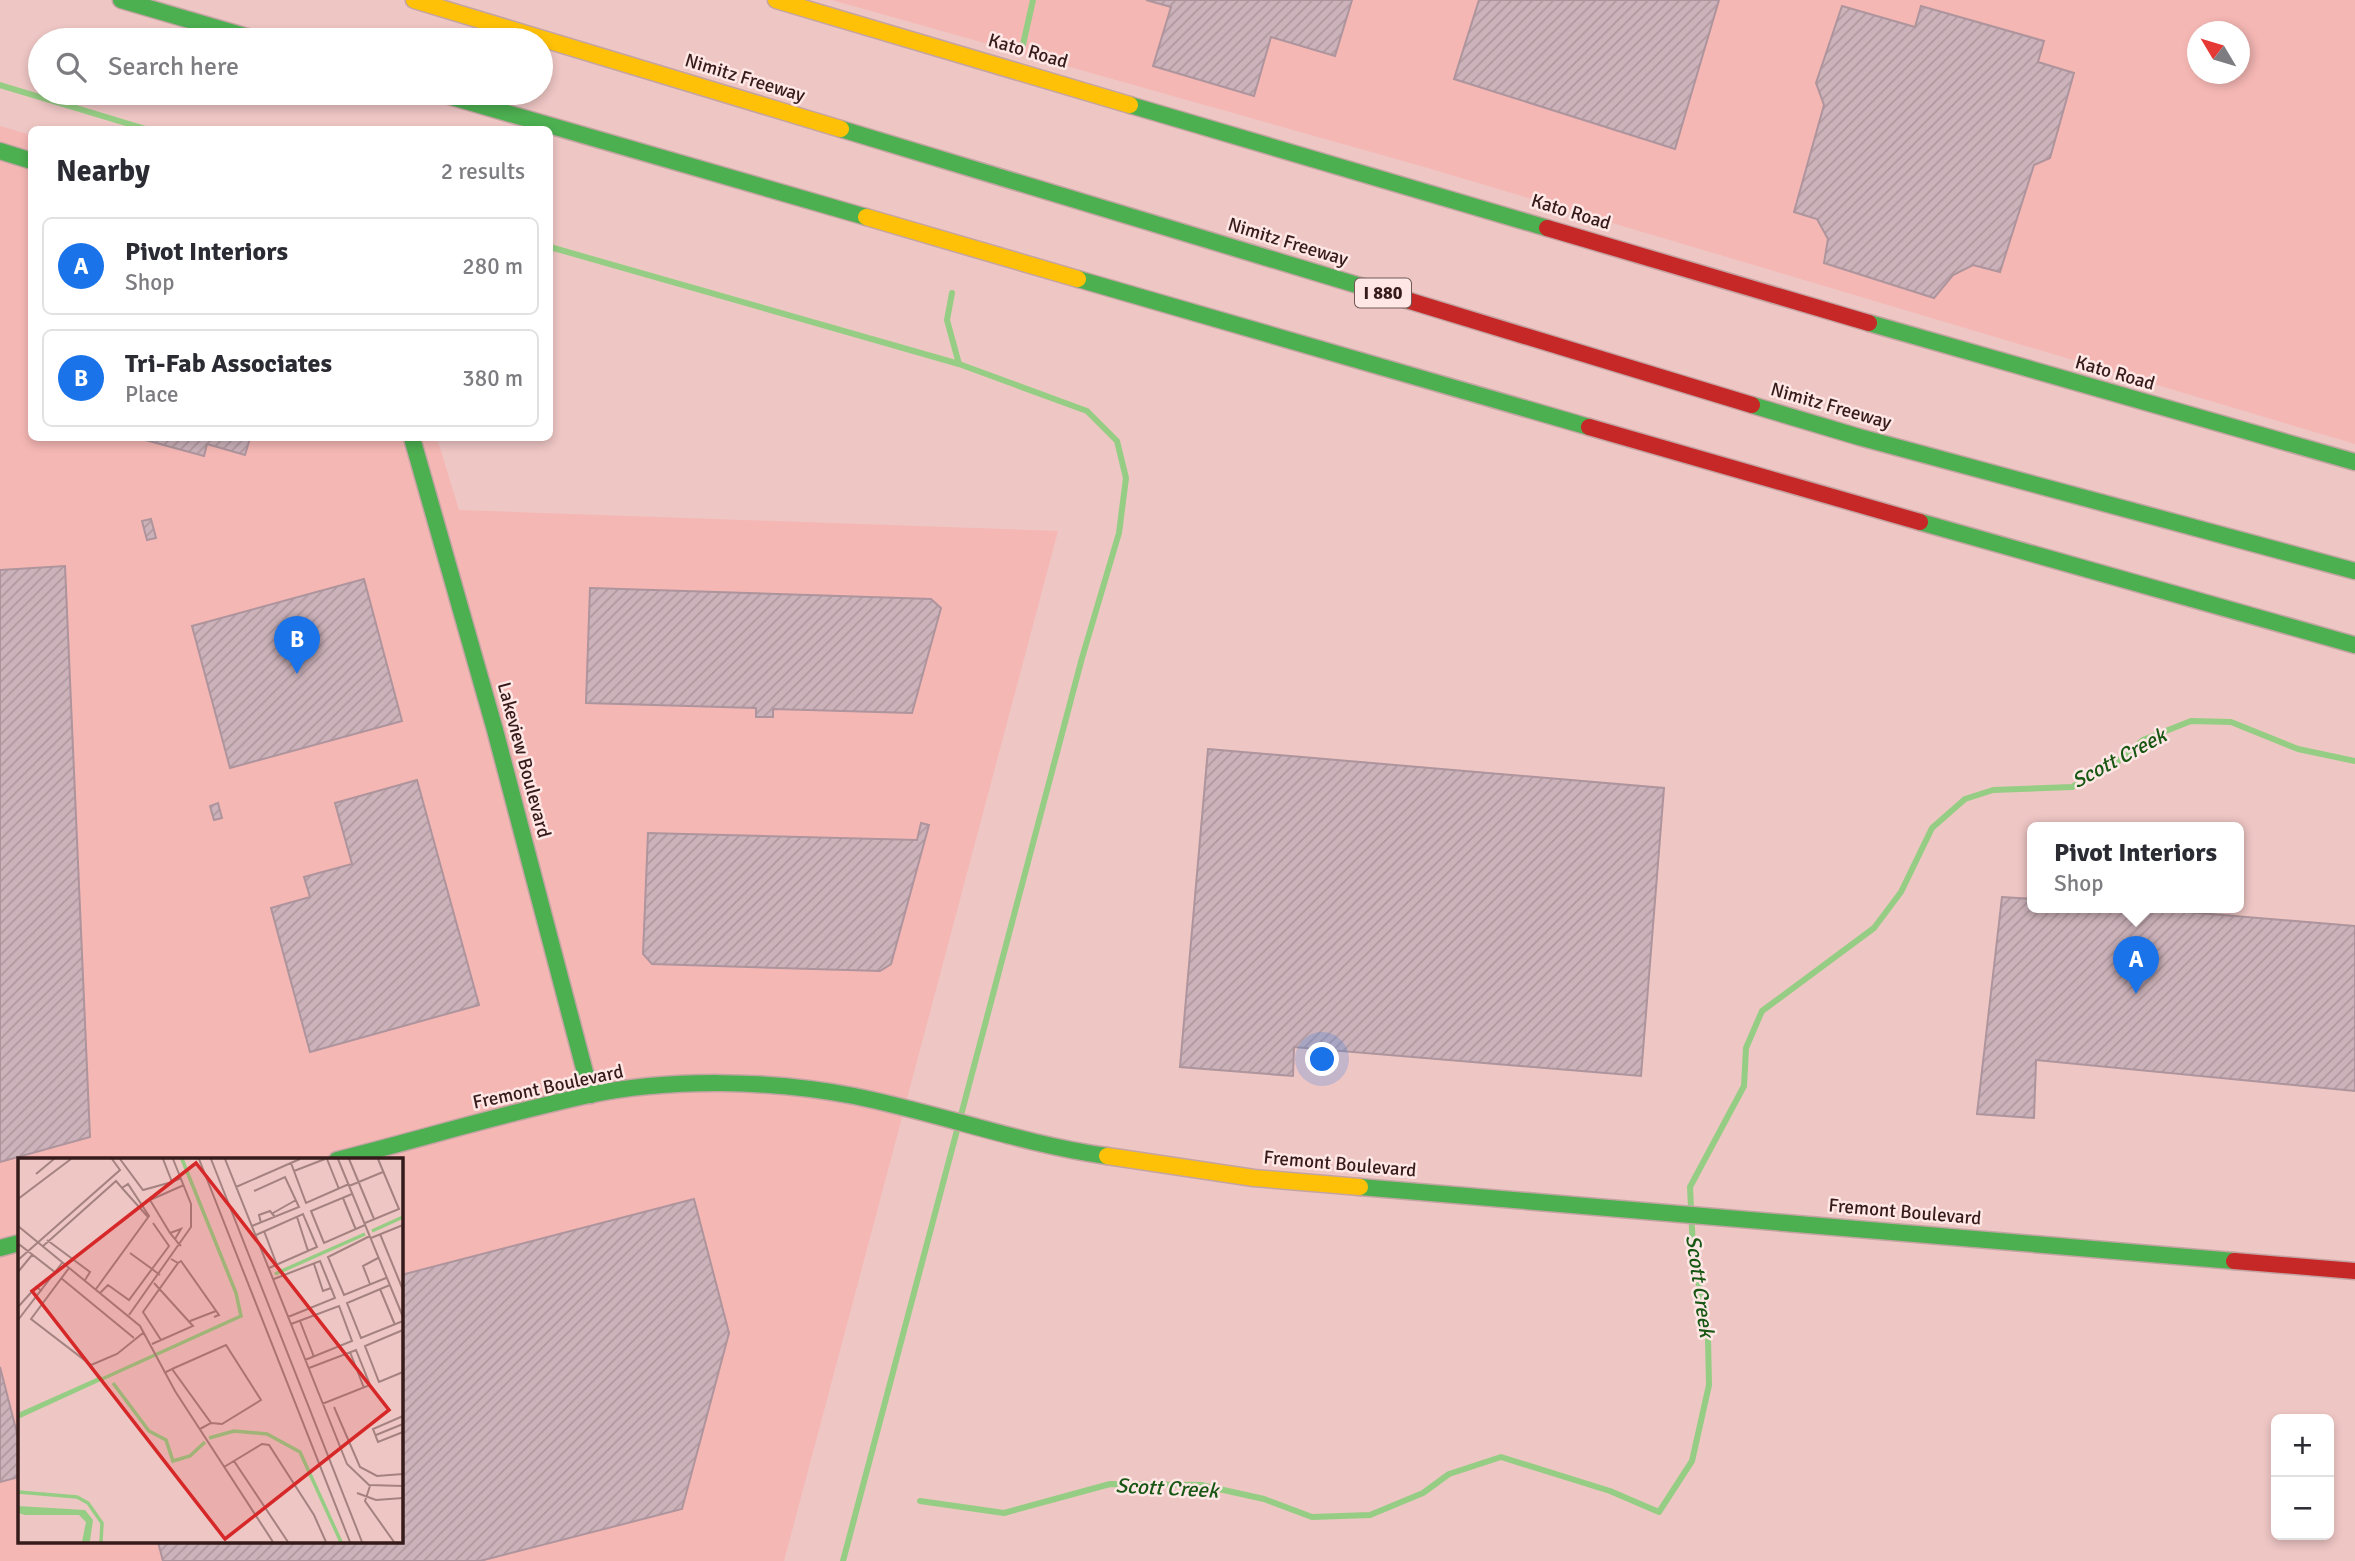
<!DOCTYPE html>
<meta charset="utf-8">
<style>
:root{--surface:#fff;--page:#f7f7f7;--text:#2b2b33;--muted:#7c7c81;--line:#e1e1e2;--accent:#1a73e8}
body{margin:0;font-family:Signika,sans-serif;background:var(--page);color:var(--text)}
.controls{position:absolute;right:21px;bottom:21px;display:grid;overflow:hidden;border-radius:10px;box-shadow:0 4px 10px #0003}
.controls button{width:63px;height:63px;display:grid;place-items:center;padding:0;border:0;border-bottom:2px solid var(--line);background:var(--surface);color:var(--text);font:35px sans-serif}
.compass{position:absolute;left:2187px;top:21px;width:63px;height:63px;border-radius:50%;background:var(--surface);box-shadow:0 4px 10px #0003;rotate:308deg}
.you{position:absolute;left:1323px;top:1060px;width:24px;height:24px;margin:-18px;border:5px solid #fff;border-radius:50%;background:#1a73e8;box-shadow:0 0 0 10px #1a73e833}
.badge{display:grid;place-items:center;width:46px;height:46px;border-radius:50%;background:var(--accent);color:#fff;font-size:23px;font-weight:700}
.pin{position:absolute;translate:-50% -58px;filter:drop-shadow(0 2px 4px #0008)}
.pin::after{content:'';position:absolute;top:37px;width:24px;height:21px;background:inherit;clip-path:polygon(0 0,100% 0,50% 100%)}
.popup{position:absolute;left:2027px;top:822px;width:217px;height:91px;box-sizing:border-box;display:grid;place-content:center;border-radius:10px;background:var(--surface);filter:drop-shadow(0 2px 5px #0005);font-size:23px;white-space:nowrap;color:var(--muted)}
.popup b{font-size:26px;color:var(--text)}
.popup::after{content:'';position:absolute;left:50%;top:100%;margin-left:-14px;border:14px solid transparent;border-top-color:var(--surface)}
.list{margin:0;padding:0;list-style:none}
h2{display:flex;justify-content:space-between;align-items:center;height:91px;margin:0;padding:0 28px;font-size:30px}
h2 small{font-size:23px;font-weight:400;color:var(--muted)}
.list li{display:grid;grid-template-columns:46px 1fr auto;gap:21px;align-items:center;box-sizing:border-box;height:98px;margin:0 14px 14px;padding:0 14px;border:2px solid var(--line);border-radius:10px}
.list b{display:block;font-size:26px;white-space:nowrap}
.list p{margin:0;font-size:23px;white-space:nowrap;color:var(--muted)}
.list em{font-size:23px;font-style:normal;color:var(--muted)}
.icon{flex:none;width:38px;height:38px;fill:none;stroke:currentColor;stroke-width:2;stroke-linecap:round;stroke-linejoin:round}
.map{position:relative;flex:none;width:2355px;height:1561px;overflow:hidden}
.search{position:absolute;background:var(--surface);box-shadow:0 4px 10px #0003;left:28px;top:28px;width:525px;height:77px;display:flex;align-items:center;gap:18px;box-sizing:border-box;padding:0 24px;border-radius:38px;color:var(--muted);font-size:26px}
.panel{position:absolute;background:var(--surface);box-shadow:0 4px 10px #0003;left:28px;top:126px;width:525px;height:315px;border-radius:10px}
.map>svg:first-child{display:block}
.built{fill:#f5b7b4;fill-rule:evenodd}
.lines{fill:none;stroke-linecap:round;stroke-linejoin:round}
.stream{stroke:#96cd84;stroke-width:6}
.building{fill:url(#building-hatch);stroke:#ae949c;stroke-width:2}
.fast-casing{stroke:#c4a4a3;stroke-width:19}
.slow-casing{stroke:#c4a4a3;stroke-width:19}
.jam-casing{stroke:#c4a4a3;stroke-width:19}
.fast{stroke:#4caf50;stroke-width:16}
.slow{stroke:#ffc107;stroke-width:16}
.jam{stroke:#c62828;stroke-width:16}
.labels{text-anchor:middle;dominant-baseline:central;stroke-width:5;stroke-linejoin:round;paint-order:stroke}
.shield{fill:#fee7e5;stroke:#715857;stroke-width:2}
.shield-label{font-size:18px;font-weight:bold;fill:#351b1a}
.street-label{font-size:19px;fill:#351b1a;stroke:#fee7e5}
.water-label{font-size:21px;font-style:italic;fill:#175713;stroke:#fee7e5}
.inset-river{fill:none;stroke:#96cd84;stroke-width:3.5}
.inset-road{fill:none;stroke:#a48280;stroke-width:2}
.view{fill:#d62828;fill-opacity:0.15;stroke:#d62828;stroke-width:3.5}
.inset-edge{fill:none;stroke:#351b1a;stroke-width:3.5}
</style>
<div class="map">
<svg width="2355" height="1561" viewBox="0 0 2355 1561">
<defs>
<pattern id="building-hatch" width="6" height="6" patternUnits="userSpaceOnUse" patternTransform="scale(1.75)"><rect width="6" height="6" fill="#ccb2ba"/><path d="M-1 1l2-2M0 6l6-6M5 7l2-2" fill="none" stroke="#b0989f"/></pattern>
</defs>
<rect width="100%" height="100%" fill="#eec6c4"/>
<g class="built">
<path d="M832,0H2355V444L1421,166ZM2198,32H2240V74H2198Z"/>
<path d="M0,126L31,135L32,438H437L459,510L1058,531L784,1561H0ZM19,1160H401V1542H19Z"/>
</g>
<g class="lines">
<g class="stream">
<polyline points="1022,49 1033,0"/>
<polyline points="0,85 149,130"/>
<polyline points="550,247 959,364 1087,411 1117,441 1126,478 1119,533 1082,658 843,1561"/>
<polyline points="952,293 947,320 959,364"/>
<polyline points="920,1501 1004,1513 1110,1484 1201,1485 1264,1499 1312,1517 1370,1515 1423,1493 1449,1474 1501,1457 1610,1491 1659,1512 1692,1461 1709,1385 1708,1338 1693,1249 1690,1187 1744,1086 1746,1048 1762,1011 1874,928 1901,892 1932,828 1965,799 1993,790 2072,787 2115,764 2143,740 2191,721 2231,722 2298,749 2355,761"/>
</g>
</g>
<g class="building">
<polygon points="1146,0 1352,0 1335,56 1271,37 1254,96 1153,66 1171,7"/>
<polygon points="1479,0 1719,0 1675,149 1454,79"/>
<polygon points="1842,6 1915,27 1921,6 2044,41 2038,62 2074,73 2050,158 2034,165 2000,272 1973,265 1953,275 1934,298 1824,263 1828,239 1817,219 1794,212 1824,105 1816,83"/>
<polygon points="138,438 250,438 245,455 207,444 204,456"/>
<polygon points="151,519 156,538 147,540 142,521"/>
<polygon points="65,566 90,1137 0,1162 0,570"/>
<polygon points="364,579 402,721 230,768 192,626"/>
<polygon points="590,588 931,599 941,608 912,713 773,709 773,717 756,717 756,708 586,703"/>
<polygon points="1208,749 1664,788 1641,1076 1294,1047 1293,1076 1180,1067"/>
<polygon points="417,780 479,1005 310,1052 271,908 310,897 304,877 352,864 335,803"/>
<polygon points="218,803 222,818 214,820 210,806"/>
<polygon points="921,823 929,825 891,964 880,971 652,964 643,954 648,833 917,840"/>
<polygon points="2002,897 2033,899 2033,908 2140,908 2355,926 2355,1091 2036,1060 2034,1118 1977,1114"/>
<polygon points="694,1199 729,1333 682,1509 480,1561 163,1561 158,1542 401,1542 401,1275"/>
<polygon points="0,1367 19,1441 19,1477 0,1482"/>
</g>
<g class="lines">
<defs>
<g id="fast">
<polyline points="121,0 258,40"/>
<polyline points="438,93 866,217"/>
<polyline points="1130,105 1547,228"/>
<polyline points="841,129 1410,301"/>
<polyline points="0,151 32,161"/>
<polyline points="1078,279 1589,427"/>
<polyline points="1869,323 2355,462"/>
<polyline points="1752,405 1859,437 2355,571"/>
<polyline points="412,438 495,730 591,1095"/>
<polyline points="1920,522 2355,645"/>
<path d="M337,1160C421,1139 505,1113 589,1095C672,1078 771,1080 854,1096C939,1113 1021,1144 1107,1156"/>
<polyline points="1360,1187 2234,1261"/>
<polyline points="0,1248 19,1243"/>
</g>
<g id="slow">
<polyline points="414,0 841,129"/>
<polyline points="776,0 1130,105"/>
<polyline points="866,217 1078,279"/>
<polyline points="1107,1156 1254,1178 1360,1187"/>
</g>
<g id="jam">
<polyline points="1547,228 1869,323"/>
<polyline points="1410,301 1752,405"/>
<polyline points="1589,427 1920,522"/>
<polyline points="2234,1261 2355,1271"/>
</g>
</defs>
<use href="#fast" class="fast-casing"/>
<use href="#slow" class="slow-casing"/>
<use href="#jam" class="jam-casing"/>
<use href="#fast" class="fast"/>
<use href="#slow" class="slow"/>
<use href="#jam" class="jam"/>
</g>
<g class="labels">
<rect class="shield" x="1355" y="278.5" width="56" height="29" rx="5"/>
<g class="shield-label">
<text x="1383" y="293">I 880</text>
</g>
<g class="street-label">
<text transform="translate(1028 51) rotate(16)">Kato Road</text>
<text transform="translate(745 78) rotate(17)">Nimitz Freeway</text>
<text transform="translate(1571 212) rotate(17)">Kato Road</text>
<text transform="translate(1288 242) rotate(17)">Nimitz Freeway</text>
<text transform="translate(2115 373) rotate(16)">Kato Road</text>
<text transform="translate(1831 406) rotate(16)">Nimitz Freeway</text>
<text transform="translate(524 760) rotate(75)">Lakeview Boulevard</text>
<text transform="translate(548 1087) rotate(-12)">Fremont Boulevard</text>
<text transform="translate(1340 1164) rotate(5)">Fremont Boulevard</text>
<text transform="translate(1905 1212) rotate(5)">Fremont Boulevard</text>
</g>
<g class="water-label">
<text transform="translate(2119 758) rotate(-28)">Scott Creek</text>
<text transform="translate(1700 1286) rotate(82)">Scott Creek</text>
<text transform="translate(1167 1488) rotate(3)">Scott Creek</text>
</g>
</g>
<g transform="translate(18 1158)">
<rect width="385" height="385" fill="#eec6c4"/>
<path d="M83,218L85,222L0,261V255ZM0,348L67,352L75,362L72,383L64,384L68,364L61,357H7L0,355Z" fill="#96cd84"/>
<path class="inset-river" d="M354,73L385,59M257,116L347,76M84,221L223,158L218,135L164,1M95,225L131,273L148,282L155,303L172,298L187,284M191,280L216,273L249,276L282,294L323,384M0,334L59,339L70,345L84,365L83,384"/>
<path class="inset-road" d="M102,1L125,32L154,24M145,1L154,24L163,20M181,1L332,384M193,1L344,384M207,1L329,306L351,327L385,328M309,1L321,31M320,1L385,159M331,1L356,61M273,5L288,45L331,26M276,13L307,1M18,16L36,1M331,28L365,14M218,29L282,1M104,30L130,59M334,36L293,53L306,85L347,67M325,40L338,72M0,41L53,1M255,55L278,42M279,59L290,93M135,65L151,88L134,111L142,117M243,65L241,57L252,53L257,59M347,65L381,51L360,1M0,68L122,168L157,233L255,384M234,68L281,49L267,19L236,33M246,73L259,107M152,75L132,42L166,27M362,76L385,132M238,77L285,56L299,89L251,110M352,78L310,99L326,137L368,120M353,80L385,67M157,81L163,71L152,75L157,81L160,85L163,88M29,82L72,114L67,122M24,89L98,23L104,30L110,26L131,58L78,131M0,90L2,87L38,115M0,102L102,12L94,1M160,105L163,103L201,157L196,159M296,106L305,133L313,130M51,110L13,161L73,207L99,196L125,175M0,114L14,97M43,120L116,180M256,121L302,103L317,140L270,159M352,126L345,108L360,100M372,127L329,145L343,180L385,163M362,131L377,167M82,135L90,127L111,142L134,111L112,95M0,149L18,129L24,133M111,157L173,69V46L155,1M0,162L44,105M172,163L198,153M282,163L296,199M273,166L321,148L334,183L287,202M385,172L347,188L361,224L385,214M143,182L125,154L160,105L153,101M134,186L175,168L136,125M332,194L346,230M291,210L338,192L352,227L304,246M154,211L208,187L243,242L204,266L193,265M146,215L154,211L193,265L182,271M316,249L342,309L359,318L385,316M385,258L355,271L360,284L385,274M358,277L385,266M216,303L270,384M206,309L244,286L251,287L296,357L308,384M352,328L347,343L376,384M339,335L358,342L385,340"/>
<path class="view" d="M178,5L371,252L207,381L14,133Z"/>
<rect width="385" height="385" class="inset-edge"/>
</g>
</svg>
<div class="controls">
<button>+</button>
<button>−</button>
</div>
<svg class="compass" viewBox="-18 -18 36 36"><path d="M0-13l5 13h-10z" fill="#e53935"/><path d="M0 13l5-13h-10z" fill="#7c7c81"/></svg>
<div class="you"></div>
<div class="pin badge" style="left:2136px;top:994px">A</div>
<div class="popup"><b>Pivot Interiors</b>Shop</div>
<div class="pin badge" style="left:297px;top:674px">B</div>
<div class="search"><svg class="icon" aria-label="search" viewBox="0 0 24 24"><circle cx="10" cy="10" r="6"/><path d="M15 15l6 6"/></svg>Search here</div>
<section class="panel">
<h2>Nearby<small>2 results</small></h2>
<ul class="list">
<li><span class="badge">A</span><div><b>Pivot Interiors</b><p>Shop</p></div><em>280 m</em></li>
<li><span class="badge">B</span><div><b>Tri-Fab Associates</b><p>Place</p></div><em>380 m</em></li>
</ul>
</section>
</div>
